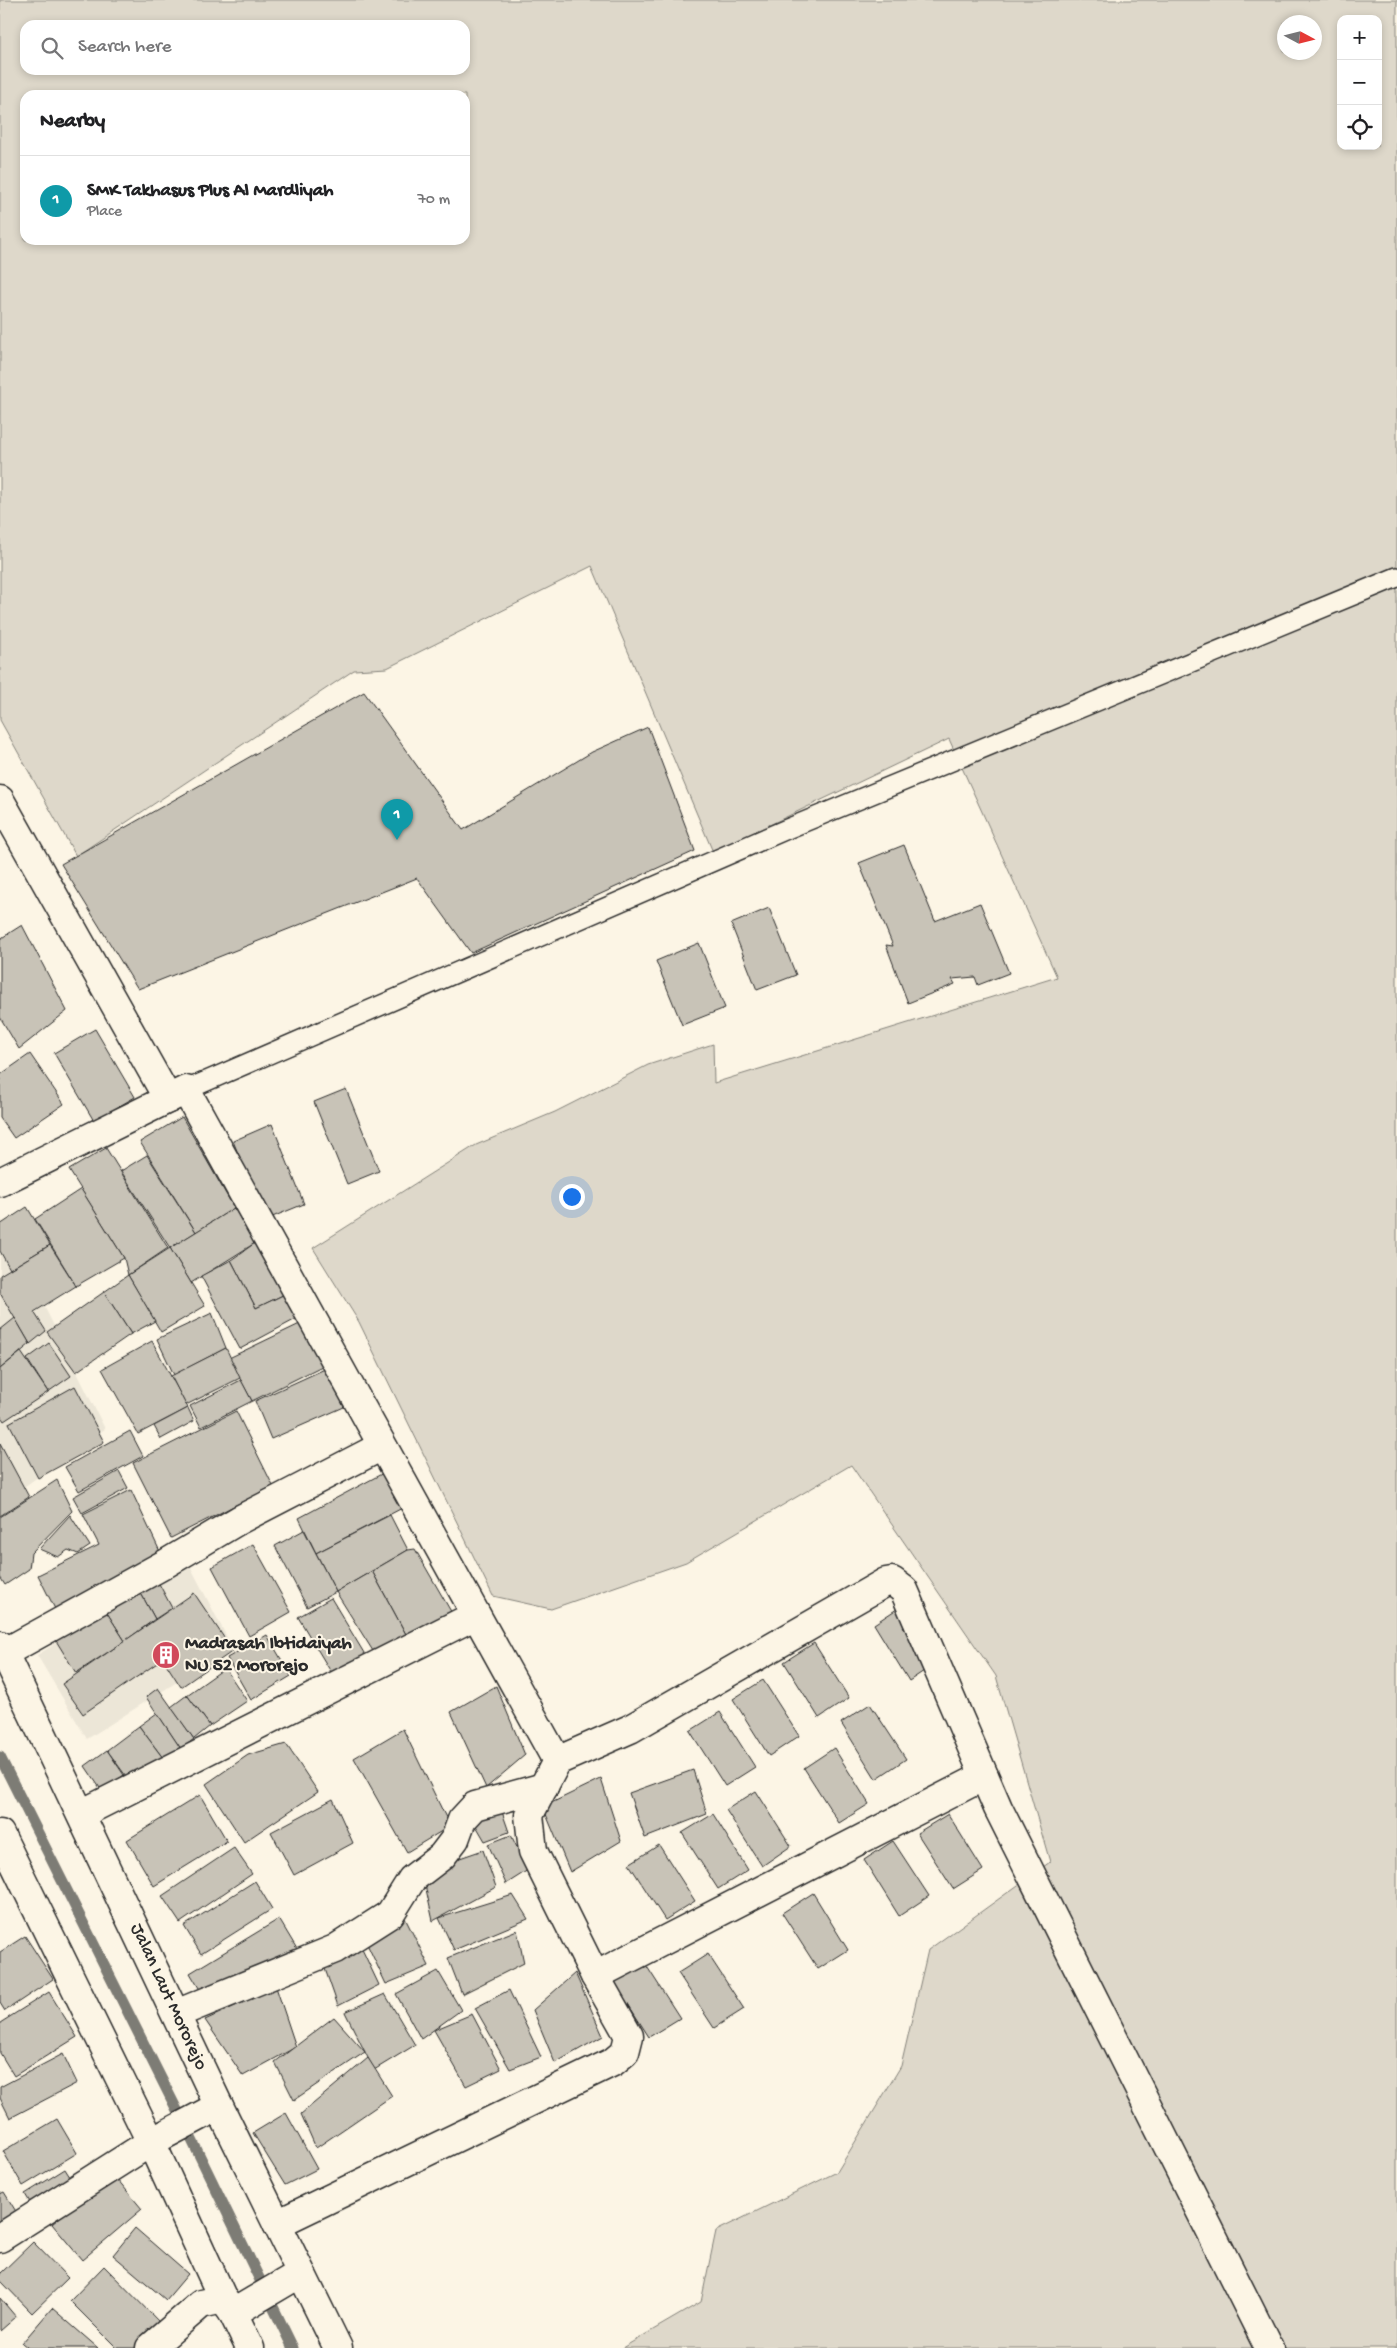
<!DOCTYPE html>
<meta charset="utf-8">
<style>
:root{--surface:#fff;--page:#f2f2f2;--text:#202124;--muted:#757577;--line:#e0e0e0;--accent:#d1495b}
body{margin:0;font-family:"Gochi Hand",sans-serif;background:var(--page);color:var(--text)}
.controls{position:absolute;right:15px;top:15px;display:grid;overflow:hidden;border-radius:10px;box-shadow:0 2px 8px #0003}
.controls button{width:45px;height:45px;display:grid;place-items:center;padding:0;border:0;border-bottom:1px solid var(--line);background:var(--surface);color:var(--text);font:25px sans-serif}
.compass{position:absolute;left:1277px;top:15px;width:45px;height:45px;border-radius:50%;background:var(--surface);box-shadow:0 2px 8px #0003;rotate:97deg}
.you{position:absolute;left:571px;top:1196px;width:18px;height:18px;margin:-12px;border:4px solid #fff;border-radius:50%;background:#1a73e8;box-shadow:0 0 0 8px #1a73e833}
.badge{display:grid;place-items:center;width:32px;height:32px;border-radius:50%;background:var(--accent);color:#fff;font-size:16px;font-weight:700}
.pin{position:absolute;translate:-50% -41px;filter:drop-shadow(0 1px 2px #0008)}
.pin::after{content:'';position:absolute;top:26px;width:18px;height:15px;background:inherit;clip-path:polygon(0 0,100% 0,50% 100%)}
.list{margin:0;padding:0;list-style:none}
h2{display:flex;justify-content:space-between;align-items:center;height:65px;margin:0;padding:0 20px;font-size:21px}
h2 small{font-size:16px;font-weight:400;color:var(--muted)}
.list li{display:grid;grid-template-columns:32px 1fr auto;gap:15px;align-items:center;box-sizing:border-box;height:90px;padding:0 20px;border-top:1px solid var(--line)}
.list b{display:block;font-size:19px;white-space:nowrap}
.list p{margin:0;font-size:16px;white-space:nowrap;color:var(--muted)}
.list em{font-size:16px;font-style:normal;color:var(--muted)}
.icon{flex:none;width:28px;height:28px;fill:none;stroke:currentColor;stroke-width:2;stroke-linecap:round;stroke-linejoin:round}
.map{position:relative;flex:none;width:1397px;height:2348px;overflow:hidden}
.search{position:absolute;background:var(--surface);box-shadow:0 2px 8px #0003;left:20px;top:20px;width:450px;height:55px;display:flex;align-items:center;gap:12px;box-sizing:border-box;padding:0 18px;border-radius:15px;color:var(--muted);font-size:19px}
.panel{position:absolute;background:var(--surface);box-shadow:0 2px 8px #0003;left:20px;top:90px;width:450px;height:155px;border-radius:15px}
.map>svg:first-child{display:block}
.built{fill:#ece6d7}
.green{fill:#ded8ca;stroke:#84827a;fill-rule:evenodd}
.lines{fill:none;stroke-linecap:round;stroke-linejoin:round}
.stream{stroke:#7d7b74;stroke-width:11}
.building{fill:#c8c3b7;stroke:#2b2b2b}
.lane-casing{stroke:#2b2b2b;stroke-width:22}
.street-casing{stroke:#2b2b2b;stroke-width:31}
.secondary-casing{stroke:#2b2b2b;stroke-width:31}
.lane{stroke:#fcf5e5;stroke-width:19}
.street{stroke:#fcf5e5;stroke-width:28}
.secondary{stroke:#fcf5e5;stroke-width:28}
.labels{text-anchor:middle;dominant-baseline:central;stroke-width:4;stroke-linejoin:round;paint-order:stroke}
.poi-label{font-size:19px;font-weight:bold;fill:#2b2b2b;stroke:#fcf5e5;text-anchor:start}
.street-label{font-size:19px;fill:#2b2b2b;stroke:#fcf5e5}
</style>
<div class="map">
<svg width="1397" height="2348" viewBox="0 0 1397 2348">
<rect width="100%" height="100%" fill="#fcf5e5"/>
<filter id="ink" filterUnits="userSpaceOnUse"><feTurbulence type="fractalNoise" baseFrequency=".02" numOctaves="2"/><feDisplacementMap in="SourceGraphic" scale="10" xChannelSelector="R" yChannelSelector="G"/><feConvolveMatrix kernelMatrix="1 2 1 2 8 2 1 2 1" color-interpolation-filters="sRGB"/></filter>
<g filter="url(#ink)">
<g class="built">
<polygon points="0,1217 105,1429 0,1504"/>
<polygon points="188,1562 232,1647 87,1739 37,1655"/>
</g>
<path class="green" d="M0,0H1397V2348H622L701,2302L716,2231L837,2172L901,2066L928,1950L1050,1862L996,1676L851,1465L686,1562L551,1609L493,1596L359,1322L313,1248L476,1145L555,1112L648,1065L713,1044L714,1083L1057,977L949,739L713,852L592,566L387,668L354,670L76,856L0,720ZM1341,19H1378V146H1341ZM1284,22H1314V52H1284ZM25,25H465V70H25ZM25,95H465V240H25Z"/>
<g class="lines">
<polyline class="stream" points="0,1757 191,2138 293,2348"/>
</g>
<g class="building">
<polygon points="364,692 463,830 592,752 648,727 695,851 471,953 417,878 138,989 61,864"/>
<polygon points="904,845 935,921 980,903 1009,973 978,985 975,977 952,979 955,984 908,1003 886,945 893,946 859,863"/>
<polygon points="769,908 796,975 757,990 731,924"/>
<polygon points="22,925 67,1011 19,1049 0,1017 0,939"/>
<polygon points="699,943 725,1008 682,1025 656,961"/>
<polygon points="95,1029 135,1097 94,1121 54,1053"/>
<polygon points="30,1054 64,1104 14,1138 0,1118 0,1075"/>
<polygon points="346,1089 379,1171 347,1184 314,1102"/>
<polygon points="182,1117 234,1208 196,1232 140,1142"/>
<polygon points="272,1124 304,1204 265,1220 233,1141"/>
<polygon points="106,1148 168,1248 128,1275 124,1258 69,1170"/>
<polygon points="147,1155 196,1232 170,1248 121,1171"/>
<polygon points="81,1189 124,1258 76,1286 35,1219"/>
<polygon points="27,1207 50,1245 10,1269 0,1251 0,1225"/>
<polygon points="234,1208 255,1243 191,1283 170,1248"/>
<polygon points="255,1243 283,1295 256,1308 231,1260"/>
<polygon points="50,1245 76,1286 34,1312 46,1331 30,1344 0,1293 0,1275"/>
<polygon points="170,1248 205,1306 161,1332 128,1275"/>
<polygon points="231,1260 256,1308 283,1295 296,1319 240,1349 201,1276"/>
<polygon points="128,1275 155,1321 131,1334 104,1292"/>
<polygon points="104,1292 131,1334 76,1372 47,1332"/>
<polygon points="212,1313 226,1348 174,1375 157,1339"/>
<polygon points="15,1318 30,1344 0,1369 0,1330"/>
<polygon points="308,1320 328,1363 252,1401 229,1358"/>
<polygon points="152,1341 188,1408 138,1434 102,1369"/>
<polygon points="49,1343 71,1376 48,1392 27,1359"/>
<polygon points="226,1348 240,1378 186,1405 171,1376"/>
<polygon points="21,1352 48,1392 4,1421 0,1415 0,1369"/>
<polygon points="327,1368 344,1407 271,1439 255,1401"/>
<polygon points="241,1380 252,1401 201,1427 190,1406"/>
<polygon points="75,1386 104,1442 38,1478 9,1423"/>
<polygon points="188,1408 194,1421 161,1439 154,1426"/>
<polygon points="236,1411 273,1486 171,1538 133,1463"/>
<polygon points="130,1431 143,1456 79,1491 65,1467"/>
<polygon points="0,1443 29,1497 0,1516"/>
<polygon points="389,1470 408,1505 316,1553 299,1518"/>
<polygon points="119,1471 128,1488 82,1513 73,1497"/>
<polygon points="57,1480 72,1511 31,1553 29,1569 5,1585 0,1577 0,1517"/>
<polygon points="131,1490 163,1558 61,1621 38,1575 99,1545 83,1514"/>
<polygon points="70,1515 90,1546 78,1554 68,1550 58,1557 39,1549"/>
<polygon points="390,1515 408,1550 336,1592 316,1553"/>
<polygon points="304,1530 336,1592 307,1607 275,1546"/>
<polygon points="253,1544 291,1612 249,1636 212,1567"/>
<polygon points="415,1549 453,1615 409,1640 372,1571 408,1550"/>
<polygon points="372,1571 409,1640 378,1659 336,1592"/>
<polygon points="156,1578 172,1608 155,1619 138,1588"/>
<polygon points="138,1588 155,1619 125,1641 104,1608"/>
<polygon points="194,1593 233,1651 181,1687 163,1659 83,1714 62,1684"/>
<polygon points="331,1598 367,1658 334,1677 298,1617"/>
<polygon points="903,1605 939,1661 909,1681 874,1624"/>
<polygon points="104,1608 125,1641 76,1673 55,1639"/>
<polygon points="267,1635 291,1676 251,1700 227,1658"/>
<polygon points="814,1643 849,1698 819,1718 784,1662"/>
<polygon points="225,1668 247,1701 210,1726 187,1695"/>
<polygon points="763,1680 799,1736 769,1756 733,1699"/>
<polygon points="496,1686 525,1755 486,1788 451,1712"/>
<polygon points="158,1688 194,1739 181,1749 146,1697"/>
<polygon points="187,1695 210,1726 194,1739 171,1707"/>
<polygon points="870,1704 906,1759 876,1779 841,1723"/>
<polygon points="720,1712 755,1767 725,1786 690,1731"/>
<polygon points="157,1713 181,1749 163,1758 139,1726"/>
<polygon points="139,1726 163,1758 131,1783 107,1750"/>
<polygon points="403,1729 450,1826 407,1852 354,1758"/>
<polygon points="286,1744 318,1792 244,1842 206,1784 248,1755"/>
<polygon points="834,1748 869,1804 839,1823 804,1768"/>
<polygon points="107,1750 124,1775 102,1791 85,1766"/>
<polygon points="693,1770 707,1814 645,1838 629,1793"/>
<polygon points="601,1779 621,1841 570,1872 543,1807"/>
<polygon points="756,1791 791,1846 762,1866 726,1810"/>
<polygon points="200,1795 227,1841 154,1886 127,1840"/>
<polygon points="333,1799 353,1843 294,1875 271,1832"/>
<polygon points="500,1806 509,1832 485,1841 471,1817"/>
<polygon points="713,1814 748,1870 718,1889 682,1833"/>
<polygon points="948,1814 983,1870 953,1889 917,1833"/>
<polygon points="511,1835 528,1870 506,1884 488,1844"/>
<polygon points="893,1841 929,1896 899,1916 864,1860"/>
<polygon points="659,1845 695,1901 665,1920 629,1864"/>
<polygon points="234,1848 252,1874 180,1923 162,1896"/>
<polygon points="483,1850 496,1887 433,1921 422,1871"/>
<polygon points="255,1881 272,1909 201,1954 184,1926"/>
<polygon points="813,1893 848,1950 818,1969 782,1913"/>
<polygon points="513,1895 528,1919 454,1950 439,1918"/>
<polygon points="403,1914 429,1966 386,1984 367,1944"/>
<polygon points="279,1919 300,1954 211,2008 190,1973"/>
<polygon points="517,1930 524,1963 462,1994 448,1958"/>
<polygon points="25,1936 53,1979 5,2011 0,2003 0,1952"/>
<polygon points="360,1945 379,1985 338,2006 324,1966"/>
<polygon points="708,1954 744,2009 714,2028 678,1973"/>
<polygon points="644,1962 680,2018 649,2037 614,1982"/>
<polygon points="438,1971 461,2010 421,2039 396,1994"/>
<polygon points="575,1973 603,2036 555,2063 533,2010"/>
<polygon points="276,1987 296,2047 243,2076 205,2020"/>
<polygon points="509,1990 541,2057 510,2069 475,2008"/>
<polygon points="49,1992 77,2037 14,2076 0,2053 0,2023"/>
<polygon points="385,1994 415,2045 374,2070 345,2012"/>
<polygon points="472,2014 501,2069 466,2086 434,2030"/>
<polygon points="334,2017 365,2052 294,2100 275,2062"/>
<polygon points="63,2054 77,2083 10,2118 0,2098 0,2087"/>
<polygon points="368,2058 392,2096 316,2148 301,2114"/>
<polygon points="286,2113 317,2169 285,2185 253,2133"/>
<polygon points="57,2119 77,2153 23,2186 3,2151"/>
<polygon points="65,2169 75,2185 34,2209 25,2194"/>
<polygon points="112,2173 142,2209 82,2260 52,2224"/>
<polygon points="4,2192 20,2218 0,2231 0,2194"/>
<polygon points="135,2228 188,2274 166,2300 113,2255"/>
<polygon points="33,2242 68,2278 32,2313 0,2280 0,2274"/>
<polygon points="104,2266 163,2326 141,2348 117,2348 70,2301"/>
<polygon points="0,2298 16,2317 0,2331"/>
<polygon points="52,2308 98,2348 28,2348 22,2343"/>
</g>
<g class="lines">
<defs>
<polyline id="lane" points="186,1090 787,829 1397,577"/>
<g id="street">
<polyline points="0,800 168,1099"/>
<polyline points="0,1182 186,1090 557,1761"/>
<polyline points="4,1653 165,1564 239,1520 382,1446"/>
<polyline points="81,1814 476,1615"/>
<polyline points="0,1834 151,2142 223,2299 233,2313 250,2348"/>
<polyline points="595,1976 984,1776"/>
<polyline points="176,2014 335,1949 390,1914 412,1879 442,1856 455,1839 462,1820 475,1806 544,1787"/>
<polyline points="277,2224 613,2062 625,2052 629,2036 595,1976 533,1851 529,1815 557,1761 630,1729 886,1582 892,1581 904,1590 998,1808 1269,2348"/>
<polyline points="0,2238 151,2142 219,2106"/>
<polyline points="233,2313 301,2273"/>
<polyline points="150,2348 201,2304 223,2299"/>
</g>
<polyline id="secondary" points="0,1645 219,2106 338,2348"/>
</defs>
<use href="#lane" class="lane-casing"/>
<use href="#street" class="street-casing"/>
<use href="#secondary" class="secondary-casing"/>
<use href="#lane" class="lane"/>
<use href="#street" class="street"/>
<use href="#secondary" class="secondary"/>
</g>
</g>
<defs>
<symbol id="building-disc" viewBox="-11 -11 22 22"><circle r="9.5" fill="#d1495b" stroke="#fcf5e5"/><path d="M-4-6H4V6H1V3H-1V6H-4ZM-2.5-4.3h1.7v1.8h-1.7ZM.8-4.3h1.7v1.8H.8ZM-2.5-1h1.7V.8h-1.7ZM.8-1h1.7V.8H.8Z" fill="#fff"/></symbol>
</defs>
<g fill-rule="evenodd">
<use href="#building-disc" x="150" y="1639" width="32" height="32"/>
</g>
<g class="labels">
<g class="poi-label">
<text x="185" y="1644">Madrasah Ibtidaiyah<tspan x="185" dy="22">NU 52 Mororejo</tspan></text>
</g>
<g class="street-label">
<text transform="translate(168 1997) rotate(65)">Jalan Laut Mororejo</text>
</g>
</g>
</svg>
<div class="controls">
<button>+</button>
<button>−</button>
<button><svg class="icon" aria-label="locate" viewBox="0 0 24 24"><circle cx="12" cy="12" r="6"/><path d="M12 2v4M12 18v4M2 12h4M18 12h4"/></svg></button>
</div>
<svg class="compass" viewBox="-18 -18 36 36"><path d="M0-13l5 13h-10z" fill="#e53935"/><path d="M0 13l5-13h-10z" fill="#757577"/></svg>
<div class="you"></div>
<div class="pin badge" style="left:397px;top:840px;background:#0f9aa8">1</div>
<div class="search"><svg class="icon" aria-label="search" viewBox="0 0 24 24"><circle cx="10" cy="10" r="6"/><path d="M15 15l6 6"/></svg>Search here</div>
<section class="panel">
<h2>Nearby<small></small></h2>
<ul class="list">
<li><span class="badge" style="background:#0f9aa8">1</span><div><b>SMK Takhasus Plus Al Mardliyah</b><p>Place</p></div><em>70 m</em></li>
</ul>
</section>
</div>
